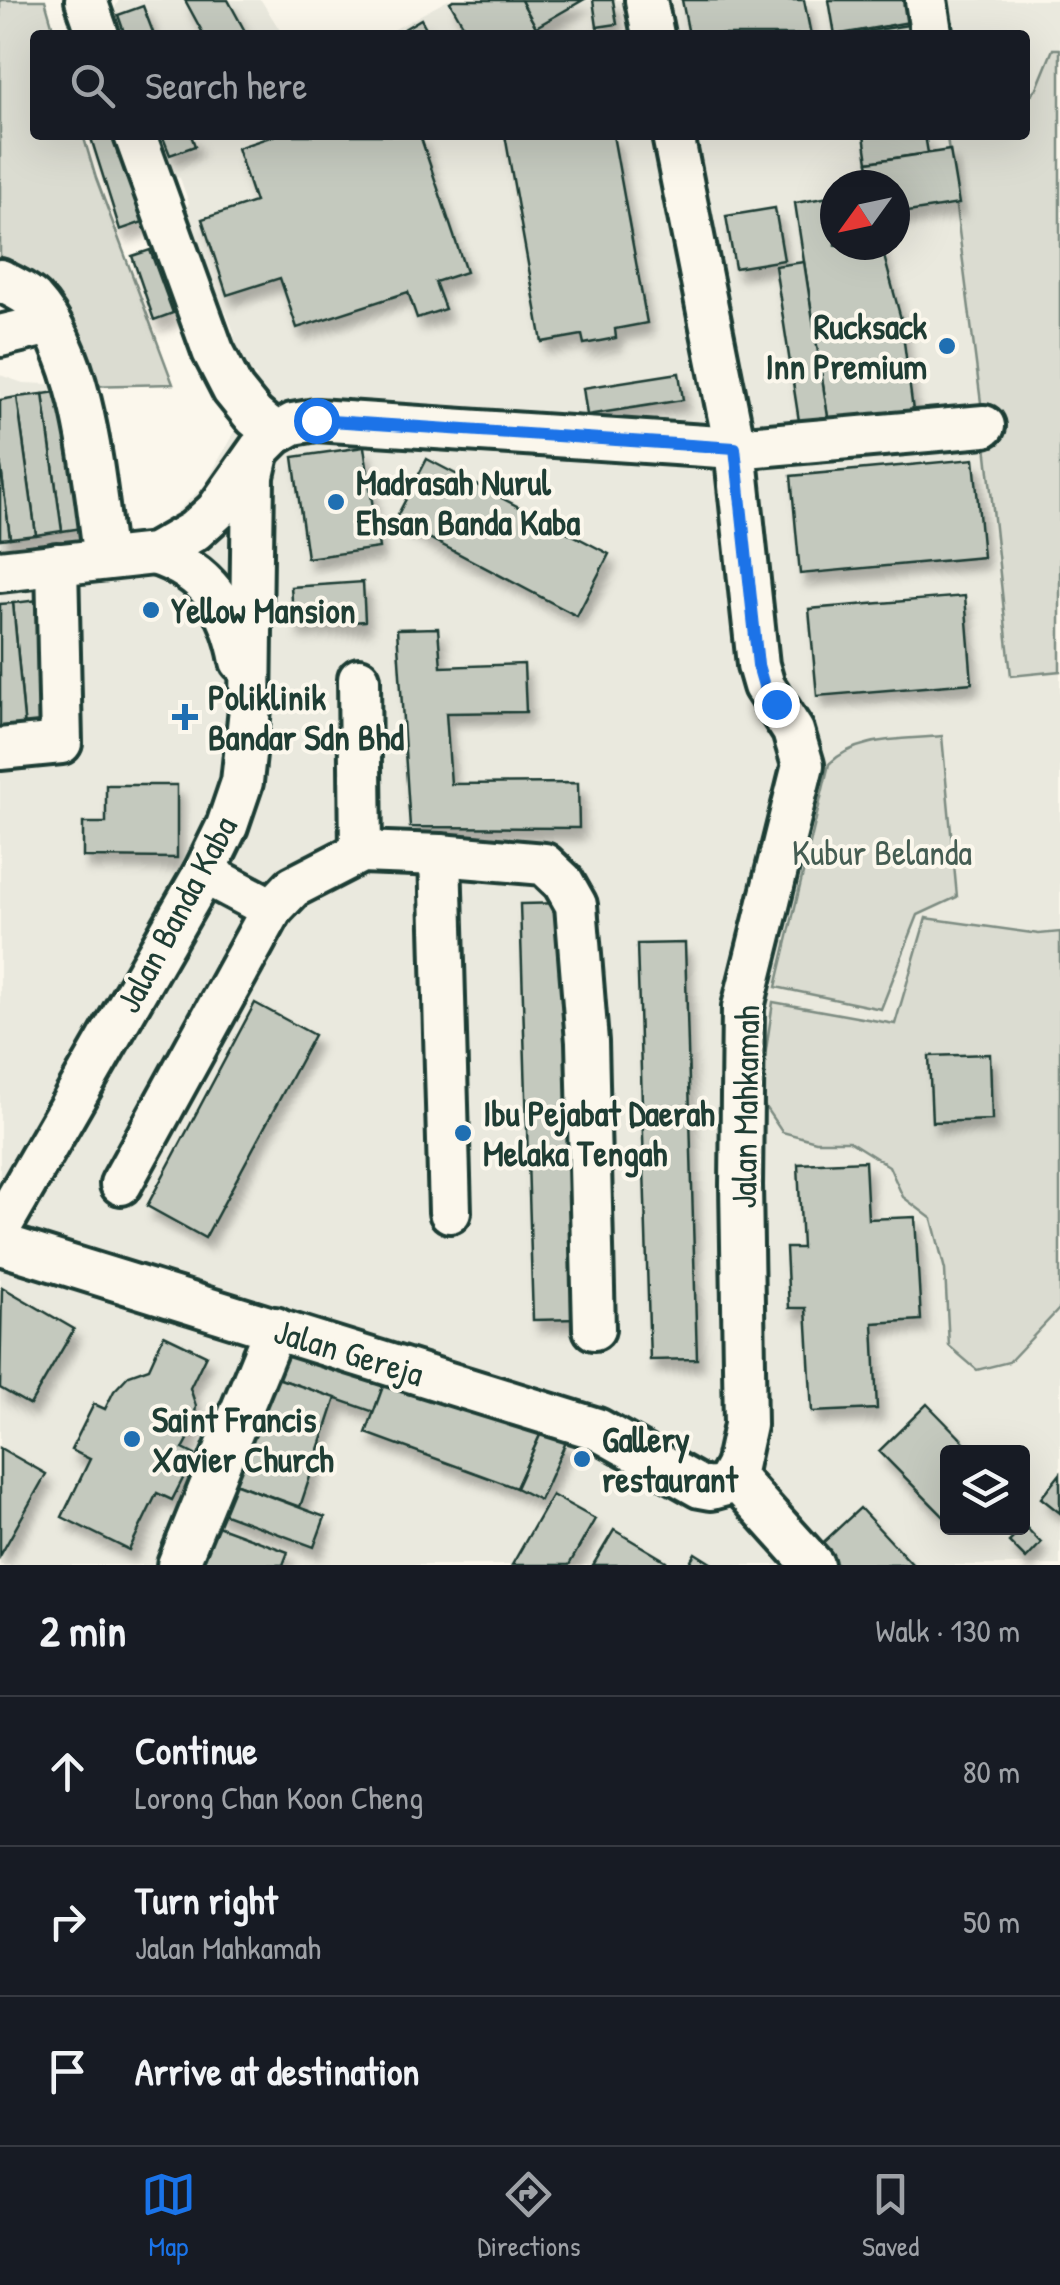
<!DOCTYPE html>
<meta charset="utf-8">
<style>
:root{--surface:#171b24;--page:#242831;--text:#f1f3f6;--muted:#9ea1a6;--line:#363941;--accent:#1a73e8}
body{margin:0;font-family:"Patrick Hand",sans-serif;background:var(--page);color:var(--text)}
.controls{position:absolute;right:30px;bottom:30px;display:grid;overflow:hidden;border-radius:10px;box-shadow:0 10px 40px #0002}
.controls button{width:90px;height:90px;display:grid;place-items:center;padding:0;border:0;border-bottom:2px solid var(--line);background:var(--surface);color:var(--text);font:50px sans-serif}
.compass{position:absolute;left:820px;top:170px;width:90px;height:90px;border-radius:50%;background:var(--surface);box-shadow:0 10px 40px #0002;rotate:237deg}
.stop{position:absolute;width:30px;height:30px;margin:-22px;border:8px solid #1a73e8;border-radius:50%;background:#fff}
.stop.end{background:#1a73e8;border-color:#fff;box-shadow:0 2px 10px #0008}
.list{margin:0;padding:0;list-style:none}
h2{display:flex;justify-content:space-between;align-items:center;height:130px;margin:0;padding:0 40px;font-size:42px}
h2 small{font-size:32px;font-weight:400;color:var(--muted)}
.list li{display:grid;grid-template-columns:65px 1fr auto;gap:30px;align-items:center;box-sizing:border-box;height:150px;padding:0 40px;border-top:2px solid var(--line)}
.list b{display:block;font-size:38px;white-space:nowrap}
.list p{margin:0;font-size:32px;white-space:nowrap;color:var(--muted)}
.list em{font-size:32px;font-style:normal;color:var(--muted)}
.icon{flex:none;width:55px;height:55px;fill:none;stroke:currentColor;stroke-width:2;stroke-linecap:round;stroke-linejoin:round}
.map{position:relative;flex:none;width:1060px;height:1565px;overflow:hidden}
.search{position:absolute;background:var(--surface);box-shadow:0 10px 40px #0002;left:30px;right:30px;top:30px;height:110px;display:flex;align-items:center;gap:25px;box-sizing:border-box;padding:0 35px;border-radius:10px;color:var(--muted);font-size:38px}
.sheet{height:580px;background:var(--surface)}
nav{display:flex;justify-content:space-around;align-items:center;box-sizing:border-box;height:140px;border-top:2px solid var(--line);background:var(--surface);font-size:28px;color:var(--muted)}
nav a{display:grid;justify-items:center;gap:5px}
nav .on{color:var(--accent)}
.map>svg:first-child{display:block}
.built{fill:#eae9de;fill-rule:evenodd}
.green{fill:#dbdcd1;stroke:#7d8c82;stroke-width:2.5}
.building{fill:#c4c9be;stroke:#1f3d34;stroke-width:2.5;filter:url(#shadow)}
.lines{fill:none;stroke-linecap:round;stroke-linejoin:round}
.minor-casing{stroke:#1f3d34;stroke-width:48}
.minor{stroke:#fbf7ec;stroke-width:40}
.route{stroke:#1a73e8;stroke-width:12}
.poi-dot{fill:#1f6fb2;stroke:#fbf7ec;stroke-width:4}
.labels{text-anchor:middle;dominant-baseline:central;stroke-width:8;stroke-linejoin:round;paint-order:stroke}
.poi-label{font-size:35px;font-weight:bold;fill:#1f3d34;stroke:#fbf7ec;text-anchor:start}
.park-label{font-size:35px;fill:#455d53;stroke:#fbf7ec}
.street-label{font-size:35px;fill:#1f3d34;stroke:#fbf7ec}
</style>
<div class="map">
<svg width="1060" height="1565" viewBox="0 0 1060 1565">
<defs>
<filter id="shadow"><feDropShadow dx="6" dy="11" stdDeviation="5" flood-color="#0004"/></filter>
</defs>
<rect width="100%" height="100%" fill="#fbf7ec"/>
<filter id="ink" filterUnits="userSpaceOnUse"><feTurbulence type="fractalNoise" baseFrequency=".01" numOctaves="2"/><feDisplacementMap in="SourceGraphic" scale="20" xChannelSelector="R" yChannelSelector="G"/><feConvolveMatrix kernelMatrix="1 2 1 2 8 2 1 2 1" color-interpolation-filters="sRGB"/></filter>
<g filter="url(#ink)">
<g class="built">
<polygon points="119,0 261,0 283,35 116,35 110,17"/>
<path d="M448,0H1060V1565H0V375L23,383L73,385L98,543L153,534L205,485L243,416L257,377L238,366L228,350L235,335L226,312L214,308L181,216L189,203L180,178L166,174L152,135H1025V35H384ZM835,185H895V245H835ZM948,1452H1022V1528H948Z"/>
</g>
<g class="green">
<polygon points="0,0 45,0 55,35 35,35 35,135 83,135 96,178 173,384 84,386 0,265"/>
<polygon points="1053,49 1060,49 1060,671 1011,676 984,426 947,137 1025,135 1025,102 1037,88"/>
<path d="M942,736L957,897L918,915L881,1009L776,987L829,764C857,736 903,740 942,736Z"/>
<polygon points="926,918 1039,934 1060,932 1060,1308 1009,1362 977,1370 949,1346 945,1270 932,1219 903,1197 889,1166 849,1141 816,1141 782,1132 759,1098 773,1002 895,1024"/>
</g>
<g class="building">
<polygon points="185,0 228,0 247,35 204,35"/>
<polygon points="453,0 521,0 536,27 522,35 469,35 450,2"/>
<polygon points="521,0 583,0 536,27"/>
<polygon points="593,0 613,0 617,24 597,27"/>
<polygon points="682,0 804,0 811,35 689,35"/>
<polygon points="829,0 911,0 915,21 835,35"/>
<polygon points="143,6 154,35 125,35 118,15"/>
<polygon points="421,19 430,35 394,35"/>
<polygon points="908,25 909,35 847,35"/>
<polygon points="90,135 115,135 143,222 120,230"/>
<polygon points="162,135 191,135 195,146 170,155"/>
<polygon points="276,135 420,135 466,272 435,282 445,309 417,318 408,292 297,328 280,278 227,295 202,219 255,202 237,148"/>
<polygon points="505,135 613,135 647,323 615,329 616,338 584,344 582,335 542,342"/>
<polygon points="864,135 925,135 928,153 868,162"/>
<polygon points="950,150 959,204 895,214 895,185 872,185 868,162"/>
<polygon points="835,196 835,245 881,245 901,319 914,418 830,431 795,203"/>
<polygon points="775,208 784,260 735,268 726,216"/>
<polygon points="150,250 173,313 154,320 132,256"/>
<polygon points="804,262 828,417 799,421 775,266"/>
<polygon points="679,373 683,400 587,415 583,388"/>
<polygon points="70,390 89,527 62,531 43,394"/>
<polygon points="43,394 62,531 36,535 17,397"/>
<polygon points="17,397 36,535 10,538 0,460 0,400"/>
<polygon points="364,447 379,548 307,558 293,457"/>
<polygon points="427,459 609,554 577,616 395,520"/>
<polygon points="974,459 983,557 800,574 791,476"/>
<polygon points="0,460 10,538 0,539"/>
<polygon points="363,582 365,621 294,626 291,587"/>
<polygon points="965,596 972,683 817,696 809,609"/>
<polygon points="39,600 50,728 25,730 13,603"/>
<polygon points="13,603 25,730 0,732 0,604"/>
<polygon points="438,628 441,667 524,664 526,712 446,713 451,784 578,783 579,828 410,827 397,629"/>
<polygon points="106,785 177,785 177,858 83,857 83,823 106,823"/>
<polygon points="568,903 580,1319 533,1320 520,904"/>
<polygon points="685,943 697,1359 650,1360 637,944"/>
<polygon points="255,1003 314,1035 205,1238 147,1206"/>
<polygon points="990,1054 992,1120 932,1122 929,1056"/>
<polygon points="865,1161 868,1219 915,1217 921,1320 873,1323 877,1409 812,1412 806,1308 789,1308 786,1248 802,1248 798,1164"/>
<polygon points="2,1287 74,1329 30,1405 0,1388"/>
<polygon points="164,1335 206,1355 190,1388 196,1406 193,1430 183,1449 195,1455 172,1500 157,1493 129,1550 62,1517 90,1459 71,1450 94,1404 105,1409 114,1391 129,1375 149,1368"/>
<polygon points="299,1350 386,1378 374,1412 274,1377 282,1357"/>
<polygon points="265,1374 336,1398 300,1507 226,1480"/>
<polygon points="386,1378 542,1431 516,1488 366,1433"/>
<polygon points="927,1404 974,1452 948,1452 948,1521 879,1451"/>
<polygon points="542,1431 566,1442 540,1500 516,1488"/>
<polygon points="0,1448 46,1474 0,1556"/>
<polygon points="1060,1474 1060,1513 1041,1498"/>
<polygon points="226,1480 325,1517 314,1547 214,1510"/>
<polygon points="552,1495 595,1519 569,1565 512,1565"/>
<polygon points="860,1508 913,1565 829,1565 816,1549"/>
<polygon points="212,1524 288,1552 283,1565 198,1565"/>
<polygon points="1025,1526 1041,1543 1026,1559 1009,1542"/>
<polygon points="614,1530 666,1561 664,1565 593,1565"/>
<polygon points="695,1553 714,1565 688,1565"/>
</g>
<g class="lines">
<defs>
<g id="minor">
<polyline points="86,0 98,35"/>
<polyline points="646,0 653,35"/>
<polyline points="926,0 931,32"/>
<polyline points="135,135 213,351 233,390 254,416 275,434"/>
<path d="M0,280C10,286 25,292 33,300C86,357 94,484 105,559"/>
<polyline points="0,336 50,324"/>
<path d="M154,554C207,571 231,607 241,661"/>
<polyline points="0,571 154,554 194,531 216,511 259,450 275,434 293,424 316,420 735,448 984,426"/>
<polyline points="359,679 361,852"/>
<polyline points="0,749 61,743 57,564"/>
<polyline points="440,855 450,1212"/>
<polyline points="204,873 272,909 293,887 361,852 440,855 544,864 563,882 576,905 587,1042 594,1329"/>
<polyline points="121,1184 272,909"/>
<polyline points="0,1228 204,873 227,826 242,782 250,709 253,476 258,454"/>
<polyline points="0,1244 597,1429 700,1487 711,1489 726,1485 736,1467 745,1425 741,1185 743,1007 803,765 793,731 764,686 758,665 735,448 673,135"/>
<polyline points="732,1475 813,1565"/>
<polyline points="178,1565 275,1328"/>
</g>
</defs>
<use href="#minor" class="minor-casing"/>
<use href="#minor" class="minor"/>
</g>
</g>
<g class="lines" filter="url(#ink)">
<polyline class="route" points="316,420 735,448 758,665 764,686 776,704"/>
</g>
<g class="poi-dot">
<circle cx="947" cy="346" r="10"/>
<circle cx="336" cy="502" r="10"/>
<circle cx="151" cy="610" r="10"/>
<path d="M180 702h10v10h10v10h-10v10h-10v-10h-10v-10h10z"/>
<circle cx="463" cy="1133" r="10"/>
<circle cx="132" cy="1439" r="10"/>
<circle cx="582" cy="1459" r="10"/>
</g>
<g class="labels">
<g class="poi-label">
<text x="927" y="326" text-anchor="end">Rucksack<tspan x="927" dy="40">Inn Premium</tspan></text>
<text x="356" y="482">Madrasah Nurul<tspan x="356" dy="40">Ehsan Banda Kaba</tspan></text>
<text x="171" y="610">Yellow Mansion</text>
<text x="208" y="697">Poliklinik<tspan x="208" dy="40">Bandar Sdn Bhd</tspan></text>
<text x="483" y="1113">Ibu Pejabat Daerah<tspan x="483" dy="40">Melaka Tengah</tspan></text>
<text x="152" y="1419">Saint Francis<tspan x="152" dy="40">Xavier Church</tspan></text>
<text x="602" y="1439">Gallery<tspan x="602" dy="40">restaurant</tspan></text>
</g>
<g class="park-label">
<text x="882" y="852">Kubur Belanda</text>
</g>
<g class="street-label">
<text transform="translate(176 914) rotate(-62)">Jalan Banda Kaba</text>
<text transform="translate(745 1107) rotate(-89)">Jalan Mahkamah</text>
<text transform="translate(349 1352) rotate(17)">Jalan Gereja</text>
</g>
</g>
</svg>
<div class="controls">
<button><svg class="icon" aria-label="layers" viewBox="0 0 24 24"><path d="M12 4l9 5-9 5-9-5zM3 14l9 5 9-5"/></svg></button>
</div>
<svg class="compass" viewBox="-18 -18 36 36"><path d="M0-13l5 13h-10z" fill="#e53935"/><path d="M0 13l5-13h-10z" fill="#9ea1a6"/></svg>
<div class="stop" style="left:316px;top:420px"></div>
<div class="stop end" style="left:776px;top:704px"></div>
<div class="search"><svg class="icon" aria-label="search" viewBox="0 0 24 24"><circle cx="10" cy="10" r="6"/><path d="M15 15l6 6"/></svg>Search here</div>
</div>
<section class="sheet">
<h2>2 min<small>Walk · 130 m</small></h2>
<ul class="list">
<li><svg class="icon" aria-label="ahead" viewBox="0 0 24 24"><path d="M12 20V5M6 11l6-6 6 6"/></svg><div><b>Continue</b><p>Lorong Chan Koon Cheng</p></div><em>80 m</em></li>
<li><svg class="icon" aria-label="right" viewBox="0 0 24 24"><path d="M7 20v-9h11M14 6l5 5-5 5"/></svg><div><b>Turn right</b><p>Jalan Mahkamah</p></div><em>50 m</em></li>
<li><svg class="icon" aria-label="arrive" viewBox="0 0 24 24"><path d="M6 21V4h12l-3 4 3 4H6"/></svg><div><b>Arrive at destination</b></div></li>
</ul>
</section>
<nav>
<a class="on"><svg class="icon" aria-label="map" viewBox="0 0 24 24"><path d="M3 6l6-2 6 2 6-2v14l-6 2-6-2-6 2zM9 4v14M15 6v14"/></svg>Map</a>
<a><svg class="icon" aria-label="directions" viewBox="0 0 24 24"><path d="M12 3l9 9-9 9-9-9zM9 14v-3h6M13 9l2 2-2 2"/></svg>Directions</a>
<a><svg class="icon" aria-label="saved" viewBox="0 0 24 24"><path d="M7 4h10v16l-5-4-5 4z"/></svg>Saved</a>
</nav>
